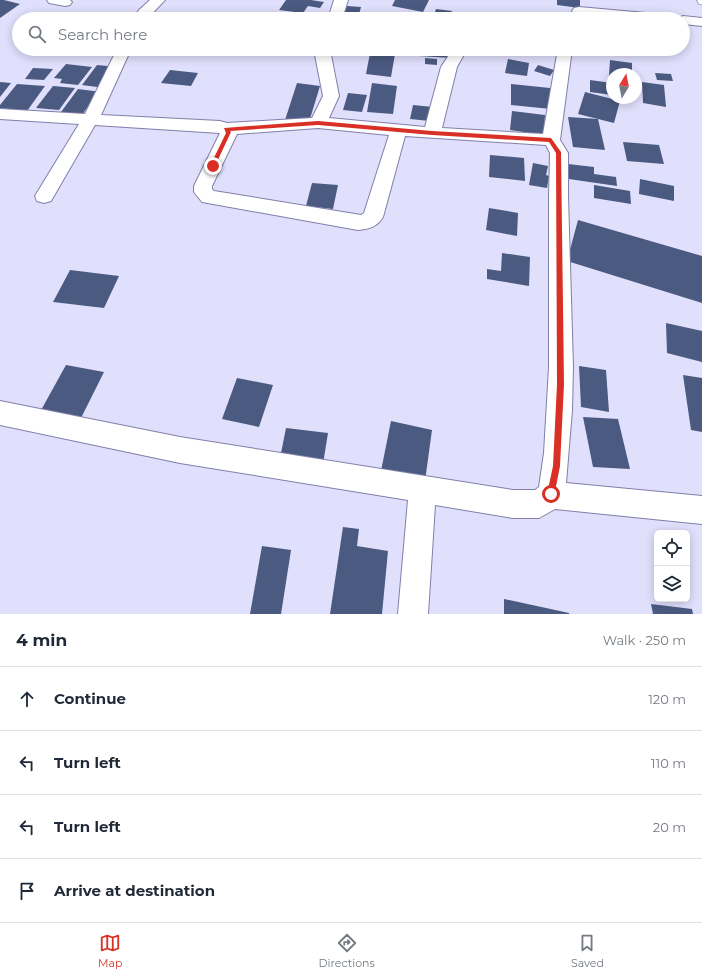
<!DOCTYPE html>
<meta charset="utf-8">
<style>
:root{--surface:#fff;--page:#f2f2f3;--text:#1f2937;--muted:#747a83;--line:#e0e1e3;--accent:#d93025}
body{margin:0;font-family:Montserrat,sans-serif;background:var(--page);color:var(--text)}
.controls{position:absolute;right:12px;bottom:12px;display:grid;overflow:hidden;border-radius:6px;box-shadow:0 2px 10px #0003}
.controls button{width:36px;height:36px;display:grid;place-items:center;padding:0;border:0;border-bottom:1px solid var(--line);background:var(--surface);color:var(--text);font:20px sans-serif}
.compass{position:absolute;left:606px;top:68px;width:36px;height:36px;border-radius:50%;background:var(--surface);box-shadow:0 2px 10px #0003;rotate:10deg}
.stop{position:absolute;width:12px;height:12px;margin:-9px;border:3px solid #d93025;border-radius:50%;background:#fff}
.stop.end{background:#d93025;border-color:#fff;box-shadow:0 1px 4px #0008}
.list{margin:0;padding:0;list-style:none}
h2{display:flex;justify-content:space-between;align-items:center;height:52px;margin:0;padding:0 16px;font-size:17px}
h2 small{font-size:13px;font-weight:400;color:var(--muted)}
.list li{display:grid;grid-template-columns:26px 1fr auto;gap:12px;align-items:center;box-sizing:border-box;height:64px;padding:0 16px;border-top:1px solid var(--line)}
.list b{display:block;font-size:15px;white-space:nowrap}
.list em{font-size:13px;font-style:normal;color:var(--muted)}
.icon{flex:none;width:22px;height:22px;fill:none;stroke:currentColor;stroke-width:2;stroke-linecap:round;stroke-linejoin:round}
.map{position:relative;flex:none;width:702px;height:614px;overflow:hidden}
.search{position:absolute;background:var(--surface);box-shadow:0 2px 10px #0003;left:12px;right:12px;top:12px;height:44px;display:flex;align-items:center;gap:10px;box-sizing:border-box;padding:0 14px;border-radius:22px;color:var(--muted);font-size:15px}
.sheet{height:308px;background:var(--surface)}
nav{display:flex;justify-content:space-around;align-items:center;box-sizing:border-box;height:56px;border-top:1px solid var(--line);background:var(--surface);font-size:11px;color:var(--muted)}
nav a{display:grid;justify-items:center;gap:2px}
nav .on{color:var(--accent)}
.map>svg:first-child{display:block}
.building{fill:#4b5a80}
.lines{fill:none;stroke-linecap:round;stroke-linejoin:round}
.lane-casing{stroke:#817faa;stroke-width:1}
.street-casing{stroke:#817faa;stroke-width:2}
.lane{fill:#fff;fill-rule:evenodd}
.street{fill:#fff;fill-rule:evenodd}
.route{fill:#d93025}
</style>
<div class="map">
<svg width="702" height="614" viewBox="0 0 702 614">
<rect width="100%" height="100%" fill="#e0dffc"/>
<g class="building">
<polygon points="0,0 4,0 20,4 0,18"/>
<polygon points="286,0 311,0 324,2 320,8 308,6 303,13 279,10"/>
<polygon points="395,0 429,0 423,12 392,6"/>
<polygon points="557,0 580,0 580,8 557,5"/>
<polygon points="347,6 361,7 358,18 343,16"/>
<polygon points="436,9 452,11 451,17 434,15"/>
<polygon points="420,49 452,49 451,58 419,56"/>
<polygon points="370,53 395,54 391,77 366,74"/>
<polygon points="425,58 437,59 437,65 425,64"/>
<polygon points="508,59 529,63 527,76 505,73"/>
<polygon points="610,60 632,63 632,74 612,74 612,76 609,76"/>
<polygon points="66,64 92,67 78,85 60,83 62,79 54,78"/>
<polygon points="97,65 119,67 105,88 82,85"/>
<polygon points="538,65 554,70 550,76 534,71"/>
<polygon points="33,68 53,69 44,80 25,79"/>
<polygon points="170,70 198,73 191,86 161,83"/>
<polygon points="655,73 671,74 673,81 657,80"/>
<polygon points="590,80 612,83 612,95 590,92"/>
<polygon points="0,82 11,83 0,97"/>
<polygon points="642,82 664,85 666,107 643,103"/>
<polygon points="297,83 320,86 309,122 285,120"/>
<polygon points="372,83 397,86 393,114 367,112"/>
<polygon points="17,84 45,86 27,111 0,108 0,105"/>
<polygon points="511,84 550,88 551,109 511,105"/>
<polygon points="53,86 75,88 59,110 36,108"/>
<polygon points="78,89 109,93 102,103 91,102 82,115 61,112"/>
<polygon points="585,92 620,101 614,123 578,114"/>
<polygon points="348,93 367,95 362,112 343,110"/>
<polygon points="413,105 433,107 430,121 410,119"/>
<polygon points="512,111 545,115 544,135 510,130"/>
<polygon points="568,117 598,119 605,150 573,147"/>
<polygon points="623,142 659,145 664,164 627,161"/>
<polygon points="490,155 524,158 525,181 489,177"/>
<polygon points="533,163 548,166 546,175 549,176 547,188 529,185"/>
<polygon points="568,164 594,167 594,174 616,177 617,186 569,179"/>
<polygon points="640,179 674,186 674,201 639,194"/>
<polygon points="312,183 338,185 333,209 306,206"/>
<polygon points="594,185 630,191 631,204 594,198"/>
<polygon points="489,208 518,213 517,236 486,230"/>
<polygon points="578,220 702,256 702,303 567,261"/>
<polygon points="502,253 530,257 529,286 487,279 487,269 501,271"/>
<polygon points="70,270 119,276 104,308 53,302"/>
<polygon points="666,323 702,331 702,362 667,353"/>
<polygon points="66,365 104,372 80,420 40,412"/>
<polygon points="579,366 606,370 609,412 581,407"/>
<polygon points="683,375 702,378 702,432 691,430"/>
<polygon points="237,378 273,385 259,427 222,419"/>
<polygon points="583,417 618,419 630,469 593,467"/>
<polygon points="391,421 432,430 425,481 381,471"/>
<polygon points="286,428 328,433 322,470 279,463"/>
<polygon points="343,527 359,529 357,546 388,551 382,614 330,614"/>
<polygon points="262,546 291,550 281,614 250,614"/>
<polygon points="504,599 569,613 569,614 504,614"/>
<polygon points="651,604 692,609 693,614 653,614"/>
</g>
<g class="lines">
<defs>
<polygon id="lane" points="697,0 702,0 702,4 699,4"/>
<g id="street">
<polygon points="47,0 70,0 72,2 70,5 65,6 49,3"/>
<polygon points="150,0 165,0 147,19 133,19 139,10"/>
<polygon points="334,0 348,0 342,19 328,19"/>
<polygon points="579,7 668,15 673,16 675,19 622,19 574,14 572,11 574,8"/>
<polygon points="683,16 702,18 702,26 683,24 683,19 677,19"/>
<path d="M117,49H131L101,115L220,121L227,123L312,118L323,96L315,55L318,49H332L331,55L339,96L329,118L425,127L441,67L453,49H467L457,67L442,128L543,134L558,49H572L560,140L568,153V196L573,367L572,410L566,483L702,496V524L555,509L539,518H513L435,505L428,614H398L408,500L180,463L0,425V401L180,437L513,490H535L539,487L544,453L549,367V196L550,153L546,145L405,136L383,217C377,227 369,229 358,230L202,202L194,192V186L220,133L95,125L51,201L44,203L37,201L35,196L79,124L0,119V109L85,114ZM318,128L389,135L364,213L361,215L214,191L212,189V186L237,134Z"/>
</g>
</defs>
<use href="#lane" class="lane-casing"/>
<use href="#street" class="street-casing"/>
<use href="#lane" class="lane"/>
<use href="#street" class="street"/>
</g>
<polygon class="route" points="318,121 432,131 551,138 561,152 564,384 560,466 554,497 549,497 547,494 553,466 557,384 556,153 549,142 432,135 318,125 230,131 231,132 215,166 213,168 210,166 226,133 224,128"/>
</svg>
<div class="controls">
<button><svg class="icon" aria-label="locate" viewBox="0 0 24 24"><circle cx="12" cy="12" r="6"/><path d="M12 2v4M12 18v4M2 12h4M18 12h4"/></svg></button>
<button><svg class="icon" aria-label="layers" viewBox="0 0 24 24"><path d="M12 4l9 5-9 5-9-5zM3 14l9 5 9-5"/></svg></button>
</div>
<svg class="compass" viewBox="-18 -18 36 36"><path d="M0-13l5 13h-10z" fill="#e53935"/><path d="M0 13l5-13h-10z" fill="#747a83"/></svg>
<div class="stop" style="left:551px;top:494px"></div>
<div class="stop end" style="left:213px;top:166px"></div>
<div class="search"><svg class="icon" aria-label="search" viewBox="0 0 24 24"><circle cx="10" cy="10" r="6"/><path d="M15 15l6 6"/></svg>Search here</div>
</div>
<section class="sheet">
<h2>4 min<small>Walk · 250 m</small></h2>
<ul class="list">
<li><svg class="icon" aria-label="ahead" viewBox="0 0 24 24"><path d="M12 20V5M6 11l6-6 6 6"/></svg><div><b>Continue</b></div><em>120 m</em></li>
<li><svg class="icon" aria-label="left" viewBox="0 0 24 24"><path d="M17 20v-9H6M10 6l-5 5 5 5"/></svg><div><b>Turn left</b></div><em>110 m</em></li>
<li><svg class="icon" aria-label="left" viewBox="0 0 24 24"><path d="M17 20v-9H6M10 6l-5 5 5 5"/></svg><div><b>Turn left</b></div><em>20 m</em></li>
<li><svg class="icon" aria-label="arrive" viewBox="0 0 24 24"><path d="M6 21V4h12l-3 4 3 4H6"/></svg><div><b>Arrive at destination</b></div></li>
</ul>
</section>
<nav>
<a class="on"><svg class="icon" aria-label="map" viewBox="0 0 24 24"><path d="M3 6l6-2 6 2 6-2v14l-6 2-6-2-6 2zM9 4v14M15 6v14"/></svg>Map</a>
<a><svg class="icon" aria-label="directions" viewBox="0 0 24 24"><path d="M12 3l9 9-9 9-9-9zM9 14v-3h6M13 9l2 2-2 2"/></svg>Directions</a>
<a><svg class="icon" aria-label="saved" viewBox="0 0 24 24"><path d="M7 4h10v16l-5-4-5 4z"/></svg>Saved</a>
</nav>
